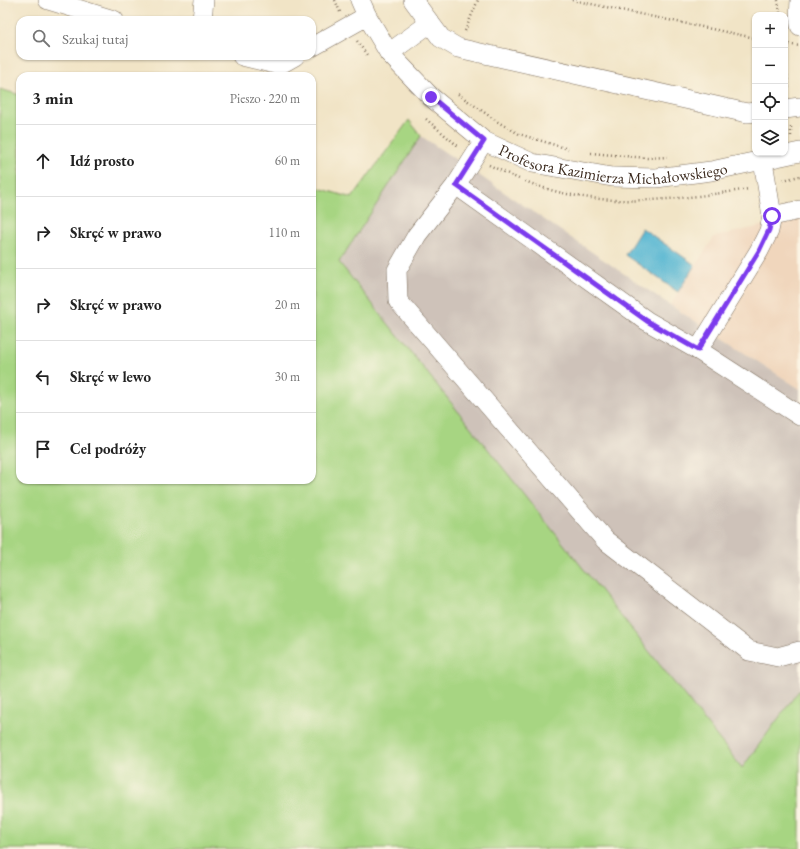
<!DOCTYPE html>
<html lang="pl">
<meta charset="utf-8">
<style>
:root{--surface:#fff;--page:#f2f2f2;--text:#222;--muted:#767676;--line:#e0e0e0}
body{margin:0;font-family:"EB Garamond",serif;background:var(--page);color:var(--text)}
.controls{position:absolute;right:12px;top:12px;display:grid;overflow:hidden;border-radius:8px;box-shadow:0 1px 3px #0004}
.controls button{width:36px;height:36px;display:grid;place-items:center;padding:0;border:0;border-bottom:1px solid var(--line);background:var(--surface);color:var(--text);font:20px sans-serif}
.stop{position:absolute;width:12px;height:12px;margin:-9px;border:3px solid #7c3aed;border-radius:50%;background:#fff}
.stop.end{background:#7c3aed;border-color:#fff;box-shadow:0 1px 4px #0008}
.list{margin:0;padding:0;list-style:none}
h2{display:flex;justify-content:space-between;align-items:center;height:52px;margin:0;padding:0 16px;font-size:17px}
h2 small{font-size:13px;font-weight:400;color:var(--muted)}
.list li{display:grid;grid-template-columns:26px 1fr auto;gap:12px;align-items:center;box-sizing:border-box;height:72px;padding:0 16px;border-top:1px solid var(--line)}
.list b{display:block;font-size:15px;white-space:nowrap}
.list em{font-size:13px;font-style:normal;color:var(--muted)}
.icon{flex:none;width:22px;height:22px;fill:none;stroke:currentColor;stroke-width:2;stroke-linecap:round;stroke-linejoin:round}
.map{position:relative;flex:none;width:800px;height:849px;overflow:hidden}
.search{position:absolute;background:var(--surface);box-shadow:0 1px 3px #0004;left:16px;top:16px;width:300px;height:44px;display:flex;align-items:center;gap:10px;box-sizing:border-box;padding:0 14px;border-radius:12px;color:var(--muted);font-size:15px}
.panel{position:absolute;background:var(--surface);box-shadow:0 1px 3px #0004;left:16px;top:72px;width:300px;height:412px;border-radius:12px}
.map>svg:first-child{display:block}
.built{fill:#f0d6bc}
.industrial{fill:#cec2b9}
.green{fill:#a7d582;stroke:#718050}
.water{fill:#53b5d2;stroke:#477078}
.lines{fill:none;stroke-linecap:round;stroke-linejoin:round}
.minor-casing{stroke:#7b6b59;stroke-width:20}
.path{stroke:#7b6b59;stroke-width:2.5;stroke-dasharray:1 3;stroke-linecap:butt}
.minor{stroke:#fff;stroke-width:19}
.route{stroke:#7c3aed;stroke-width:5}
.labels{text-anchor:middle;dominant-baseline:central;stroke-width:3;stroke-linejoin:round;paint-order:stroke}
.street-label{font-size:16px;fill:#3b2a1e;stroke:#fcf5e5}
</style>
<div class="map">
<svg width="800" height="849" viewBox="0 0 800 849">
<rect width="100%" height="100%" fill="#fcf5e5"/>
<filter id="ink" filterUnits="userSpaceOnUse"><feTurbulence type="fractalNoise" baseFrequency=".025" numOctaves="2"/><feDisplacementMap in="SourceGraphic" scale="8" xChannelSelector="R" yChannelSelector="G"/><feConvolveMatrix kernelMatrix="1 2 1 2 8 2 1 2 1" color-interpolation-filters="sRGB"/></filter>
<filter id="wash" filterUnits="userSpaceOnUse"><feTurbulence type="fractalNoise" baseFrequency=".012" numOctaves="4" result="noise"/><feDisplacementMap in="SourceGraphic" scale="16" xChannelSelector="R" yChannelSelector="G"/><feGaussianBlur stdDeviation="0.9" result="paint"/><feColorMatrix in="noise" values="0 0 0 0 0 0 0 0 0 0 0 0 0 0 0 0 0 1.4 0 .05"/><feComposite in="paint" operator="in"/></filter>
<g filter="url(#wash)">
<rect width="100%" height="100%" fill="#f1e4c6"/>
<polygon class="built" points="800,217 800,389 670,305 714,237"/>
<polygon class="industrial" points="421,136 670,305 800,389 800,689 742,768 339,262"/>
<polygon class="green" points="0,89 20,95 20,480 312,480 312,186 352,198 409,120 421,136 339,262 742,768 800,689 800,849 0,849"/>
<polygon class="water" points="642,228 695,265 678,292 625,255"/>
</g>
<g filter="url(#ink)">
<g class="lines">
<defs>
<g id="minor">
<polyline points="48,0 114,20"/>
<path id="s1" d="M360,0L367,16L389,53L431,97L484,141L532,163L612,177L656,178L711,171L800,152"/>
<polyline points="413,0 441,38 458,48 747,113 755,112"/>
<polyline points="800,0 799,19 800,26"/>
<polyline points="202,20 204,0"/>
<polyline points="312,47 367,16"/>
<polyline points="389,53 430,23"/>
<polyline points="242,56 279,65 295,56"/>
<polyline points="785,109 800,107"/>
<polyline points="484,141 456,185 647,321 698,350 759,251 769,231 772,216 763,161"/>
<polyline points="456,185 417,235 397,270 398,301 605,540 749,651 778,657 800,651"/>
<polyline points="772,216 800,210"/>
<polyline points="698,350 800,416"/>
</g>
</defs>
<use href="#minor" class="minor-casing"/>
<g class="path">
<polyline points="335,0 340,12"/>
<polyline points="572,0 755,38"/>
<polyline points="778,0 780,13"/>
<polyline points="465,31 478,0"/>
<polyline points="357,41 367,55"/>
<polyline points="785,44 800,46"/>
<polyline points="785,59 789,90"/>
<polyline points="458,94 498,122 519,134 568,149"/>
<polyline points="426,119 459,147"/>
<polyline points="791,136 791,125"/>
<polyline points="591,153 647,158 667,157"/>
<polyline points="489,165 519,179"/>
<polyline points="783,180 800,176"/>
<path d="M525,181C597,211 675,200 749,189"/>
</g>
<use href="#minor" class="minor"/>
</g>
</g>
<g class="lines" filter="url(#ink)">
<polyline class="route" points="431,97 484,141 456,185 647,321 698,350 759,251 769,230 772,216"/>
</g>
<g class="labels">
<g class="street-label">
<text stroke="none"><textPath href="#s1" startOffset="324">Profesora Kazimierza Michałowskiego</textPath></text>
</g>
</g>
</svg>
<div class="controls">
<button>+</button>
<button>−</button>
<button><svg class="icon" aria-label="locate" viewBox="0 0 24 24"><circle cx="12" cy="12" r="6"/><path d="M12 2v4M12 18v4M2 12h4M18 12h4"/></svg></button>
<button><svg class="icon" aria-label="layers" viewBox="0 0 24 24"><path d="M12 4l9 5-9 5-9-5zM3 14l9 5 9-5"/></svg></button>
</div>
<div class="stop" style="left:772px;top:216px"></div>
<div class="stop end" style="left:431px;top:97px"></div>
<div class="search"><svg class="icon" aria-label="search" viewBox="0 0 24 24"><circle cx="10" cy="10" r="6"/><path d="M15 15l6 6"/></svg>Szukaj tutaj</div>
<section class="panel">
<h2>3 min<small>Pieszo · 220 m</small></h2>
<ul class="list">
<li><svg class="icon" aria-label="ahead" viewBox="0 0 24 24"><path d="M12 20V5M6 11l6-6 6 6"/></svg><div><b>Idź prosto</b></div><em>60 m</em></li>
<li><svg class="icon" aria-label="right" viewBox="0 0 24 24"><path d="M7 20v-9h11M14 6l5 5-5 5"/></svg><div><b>Skręć w prawo</b></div><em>110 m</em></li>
<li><svg class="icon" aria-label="right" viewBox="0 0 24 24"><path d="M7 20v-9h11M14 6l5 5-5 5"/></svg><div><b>Skręć w prawo</b></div><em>20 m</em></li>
<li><svg class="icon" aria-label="left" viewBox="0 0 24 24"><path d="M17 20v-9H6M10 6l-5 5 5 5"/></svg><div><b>Skręć w lewo</b></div><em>30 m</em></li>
<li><svg class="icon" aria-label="arrive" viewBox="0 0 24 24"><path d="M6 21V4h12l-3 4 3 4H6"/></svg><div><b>Cel podróży</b></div></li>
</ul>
</section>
</div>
